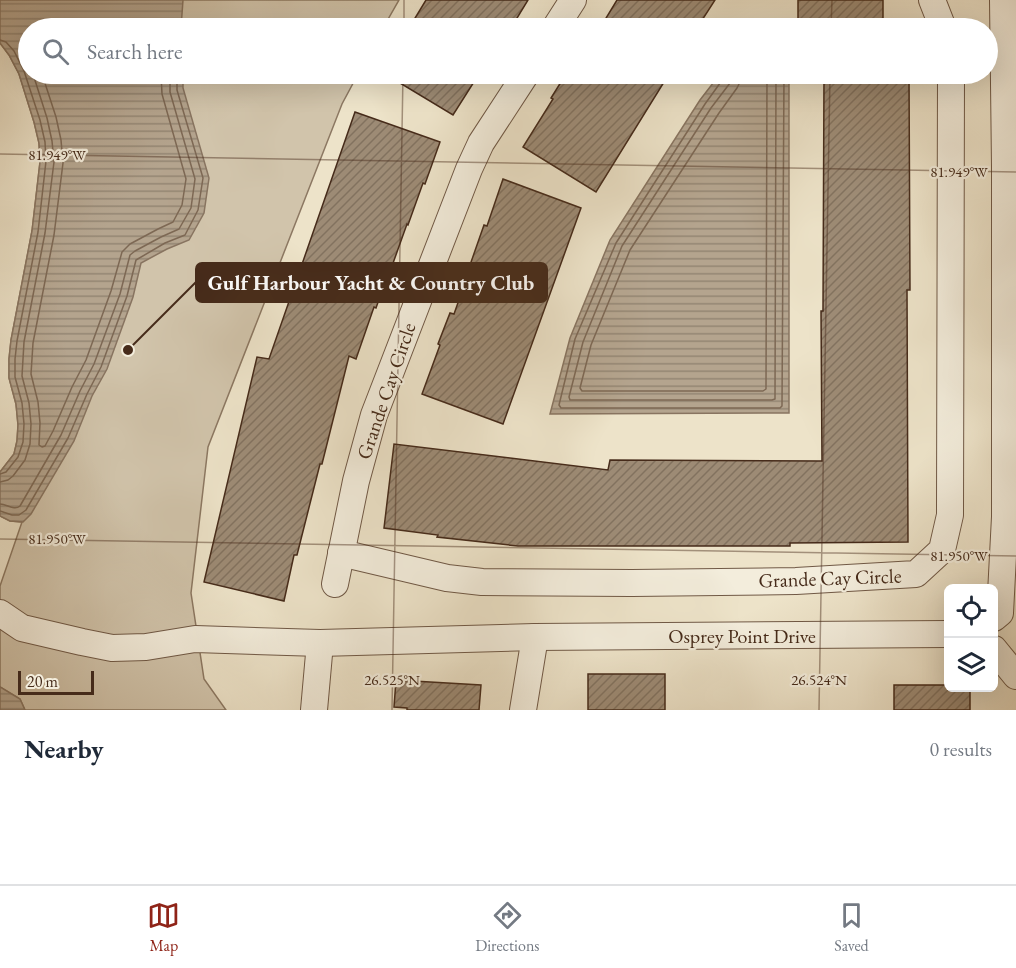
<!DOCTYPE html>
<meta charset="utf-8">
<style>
:root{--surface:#fff;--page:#f2f2f3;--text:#1f2937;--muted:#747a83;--line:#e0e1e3;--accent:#8f2418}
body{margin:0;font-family:"EB Garamond",serif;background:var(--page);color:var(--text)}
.controls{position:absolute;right:18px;bottom:18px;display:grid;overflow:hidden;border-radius:9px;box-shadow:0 6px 24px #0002}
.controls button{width:54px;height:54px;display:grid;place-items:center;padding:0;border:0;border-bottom:2px solid var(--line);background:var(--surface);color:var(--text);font:30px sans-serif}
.scale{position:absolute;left:18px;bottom:15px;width:76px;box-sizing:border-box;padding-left:6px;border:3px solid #462b1a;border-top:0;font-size:16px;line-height:21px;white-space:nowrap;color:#462b1a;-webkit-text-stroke:4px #f3eddc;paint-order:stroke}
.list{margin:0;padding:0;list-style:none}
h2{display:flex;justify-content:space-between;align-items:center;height:78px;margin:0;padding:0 24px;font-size:26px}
h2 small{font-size:20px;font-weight:400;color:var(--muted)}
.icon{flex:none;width:33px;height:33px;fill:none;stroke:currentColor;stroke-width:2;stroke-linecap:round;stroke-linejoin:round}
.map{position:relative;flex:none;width:1016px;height:710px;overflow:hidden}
.search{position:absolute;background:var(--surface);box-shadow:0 6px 24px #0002;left:18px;right:18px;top:18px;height:66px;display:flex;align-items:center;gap:15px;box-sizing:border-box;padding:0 21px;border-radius:33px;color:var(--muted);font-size:22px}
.sheet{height:174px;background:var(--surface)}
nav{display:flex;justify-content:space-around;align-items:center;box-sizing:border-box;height:84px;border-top:2px solid var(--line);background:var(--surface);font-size:16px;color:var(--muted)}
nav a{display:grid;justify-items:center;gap:3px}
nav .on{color:var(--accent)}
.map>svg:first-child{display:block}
.green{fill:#d1c4ab;stroke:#8c7862;stroke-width:1.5}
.water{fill:url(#water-rules);stroke:#887460;stroke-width:1.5}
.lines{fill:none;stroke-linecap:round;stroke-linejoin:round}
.shore{stroke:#7d6854;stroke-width:1.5}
.building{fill:url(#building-hatch);stroke:#462b1a;stroke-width:1.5}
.minor-casing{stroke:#705946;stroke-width:28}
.minor{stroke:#f3eddc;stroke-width:26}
.ticks{fill:none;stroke:#462b1a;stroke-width:1.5;stroke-opacity:0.45}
.labels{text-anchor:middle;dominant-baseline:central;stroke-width:4.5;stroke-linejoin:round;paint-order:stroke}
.street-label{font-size:20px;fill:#462b1a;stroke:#f3eddc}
.ticks-label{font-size:15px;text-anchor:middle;fill:#462b1a;stroke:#f3eddc;stroke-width:4.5;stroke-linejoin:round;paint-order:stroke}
.leader{fill:none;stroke:#462b1a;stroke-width:2}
.callout-dot{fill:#462b1a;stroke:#f3eddc;stroke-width:2}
.callout{fill:#462b1a;stroke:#462b1a;stroke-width:2}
.callout-label{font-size:21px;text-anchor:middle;font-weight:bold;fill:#fff}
</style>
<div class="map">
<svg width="1016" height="710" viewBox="0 0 1016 710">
<defs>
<pattern id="water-rules" width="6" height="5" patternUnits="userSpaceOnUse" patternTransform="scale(1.5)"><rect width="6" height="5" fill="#b4a48e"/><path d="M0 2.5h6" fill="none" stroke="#948673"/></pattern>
<pattern id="building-hatch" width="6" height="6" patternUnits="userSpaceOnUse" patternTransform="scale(1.5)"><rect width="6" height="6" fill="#9d8b75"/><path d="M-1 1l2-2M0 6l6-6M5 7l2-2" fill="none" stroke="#82725f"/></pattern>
</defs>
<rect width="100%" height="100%" fill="#ede3c9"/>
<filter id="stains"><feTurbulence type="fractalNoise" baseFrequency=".00333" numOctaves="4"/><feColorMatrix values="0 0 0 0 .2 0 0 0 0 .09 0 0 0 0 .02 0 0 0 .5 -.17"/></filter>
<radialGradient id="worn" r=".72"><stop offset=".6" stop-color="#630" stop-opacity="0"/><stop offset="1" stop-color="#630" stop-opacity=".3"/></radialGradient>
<polygon class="green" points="0,0 399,0 383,28 28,28 28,74 358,74 342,104 208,447 191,593 204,679 226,710 25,710 20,699 0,687 0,586 22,522 10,521 0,516 0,472 14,454 17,441 18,425 16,404 9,378 9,359 11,340 32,231 40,162 39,143 34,122 19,74 9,55 0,43"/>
<g class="water">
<polygon points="0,0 183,0 181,28 28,28 28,74 183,74 183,88 209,178 204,213 189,240 167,249 141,263 133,297 107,369 92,396 74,441 31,514 23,522 10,521 0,516 0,472 14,454 17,441 18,425 16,404 9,378 9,359 11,340 32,231 40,162 39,143 34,122 19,74 9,55 0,43"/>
<polygon points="720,74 789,74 789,413 550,414 570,338 610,240 700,100"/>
<polygon points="0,687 20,699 25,710 0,710"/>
</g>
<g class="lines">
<g class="shore">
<polyline points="0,40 6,42 14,51 24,71 40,120 45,142 46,161 38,232 17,341 15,359 15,377 22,403 24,424 23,442 18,457 6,472 0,474"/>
<polyline points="42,74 56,117 61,140 63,163 54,235 33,343 31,374 38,402 40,423 39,445 42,447 45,446 53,431 72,387 86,360 111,291 122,252 130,244 158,229 173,222 182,205 186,179 162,94 161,74"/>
<polyline points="725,74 723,79 705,104 616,243 575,339 559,405 561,408 780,408 782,406 784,74"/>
<polyline points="732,74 730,83 711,108 622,246 583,342 569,397 570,400 772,400 775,399 776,74"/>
<polyline points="741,74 740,82 737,88 719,113 630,250 591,345 580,388 582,391 763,391 766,389 767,74"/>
<polyline points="0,482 8,480 13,476 25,460 30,444 31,424 29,403 22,376 24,342 45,233 54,162 52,141 47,118 33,74"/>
<path d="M0,504C7,504 14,511 20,506L61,435L80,391L94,364L120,294L130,255L135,251L161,237L179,229L191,208L195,179L170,92V74"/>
<polyline points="0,511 12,515 19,515 26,510 68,438 87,394 101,367 127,296 136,260 165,243 185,235 198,210 203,178 177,90 177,74"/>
</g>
</g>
<g class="building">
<polygon points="426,0 528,0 511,28 409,28"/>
<polygon points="617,0 715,0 697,28 600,28"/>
<rect x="798" y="0" width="85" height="26"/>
<polygon points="385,74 479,74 453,115"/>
<polygon points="566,74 669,74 596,192 523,147 553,99 551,98"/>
<polygon points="824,74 909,74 910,290 907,290 908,542 790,543 790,546 518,546 437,537 438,535 384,528 394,444 608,470 610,460 822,461 821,311 823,311"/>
<polygon points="355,112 440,142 425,184 423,183 408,225 407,224 392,266 391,266 376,308 374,307 356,359 349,356 322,464 320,464 297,555 294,555 284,601 204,582 257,357 269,359"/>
<polygon points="503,179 581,208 503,424 422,394 440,345 438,344 450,313 454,314 471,266 470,265 484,225 487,226"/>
<rect x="588" y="674" width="77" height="36"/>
<polygon points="396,680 481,685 479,710 407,710 407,708 394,707"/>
<polygon points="894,685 948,685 948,687 970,687 970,710 894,710"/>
</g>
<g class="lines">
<defs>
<g id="minor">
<polyline points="932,0 943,28"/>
<polyline points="555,28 573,0"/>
<polyline points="341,553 447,578 482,582 632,583 796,581 916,574 942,550 950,515 951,74"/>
<polyline points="335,584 356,481 374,415 469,169 481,143 526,74"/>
<polyline points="0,613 22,628 82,642 112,648 146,647 195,639 320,643 535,637 948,634"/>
<polyline points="994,618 1000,613 1005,517 1005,167 1003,0"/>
<polyline points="994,649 1016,676"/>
<polyline points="314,710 320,643"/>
<polyline points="523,710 535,637"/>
</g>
</defs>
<use href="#minor" class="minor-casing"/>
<use href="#minor" class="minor"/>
</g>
<path class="ticks" d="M404,28V0M831,28L832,0M0,154L1016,172M0,539L1016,556M392,710L403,74M819,710L830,74"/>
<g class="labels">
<g class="street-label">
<text transform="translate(386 391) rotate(-71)">Grande Cay Circle</text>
<text transform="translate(830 578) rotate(-2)">Grande Cay Circle</text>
<text x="742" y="636">Osprey Point Drive</text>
</g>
</g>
<g class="ticks-label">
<text x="57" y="160">81.949°W</text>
<text x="959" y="177">81.949°W</text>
<text x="57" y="544">81.950°W</text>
<text x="959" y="561">81.950°W</text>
<text x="392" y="685">26.525°N</text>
<text x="819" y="685">26.524°N</text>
</g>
<path class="leader" d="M128 350L196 282"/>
<circle class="callout-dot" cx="128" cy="350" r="6"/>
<rect class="callout" x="196" y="263" width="351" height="39" rx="6"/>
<g class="callout-label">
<text x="371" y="290">Gulf Harbour Yacht &amp; Country Club</text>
</g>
<rect width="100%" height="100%" filter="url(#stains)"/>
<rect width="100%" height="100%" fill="url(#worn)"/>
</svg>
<div class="controls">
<button><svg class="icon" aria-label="locate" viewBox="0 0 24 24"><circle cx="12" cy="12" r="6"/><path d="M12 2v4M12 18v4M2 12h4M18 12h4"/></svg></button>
<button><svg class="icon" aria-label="layers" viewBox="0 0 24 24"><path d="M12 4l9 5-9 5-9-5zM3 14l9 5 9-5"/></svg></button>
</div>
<div class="scale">20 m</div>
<div class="search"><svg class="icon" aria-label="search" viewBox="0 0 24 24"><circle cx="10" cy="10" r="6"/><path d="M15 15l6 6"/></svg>Search here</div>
</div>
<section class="sheet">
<h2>Nearby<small>0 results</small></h2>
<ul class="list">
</ul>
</section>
<nav>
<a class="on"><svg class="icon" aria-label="map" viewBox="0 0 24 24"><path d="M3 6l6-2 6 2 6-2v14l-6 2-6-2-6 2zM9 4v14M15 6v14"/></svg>Map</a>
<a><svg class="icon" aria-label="directions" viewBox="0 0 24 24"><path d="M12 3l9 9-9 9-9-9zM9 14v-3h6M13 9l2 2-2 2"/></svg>Directions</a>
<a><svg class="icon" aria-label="saved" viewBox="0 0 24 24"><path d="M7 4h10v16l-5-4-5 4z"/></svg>Saved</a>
</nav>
